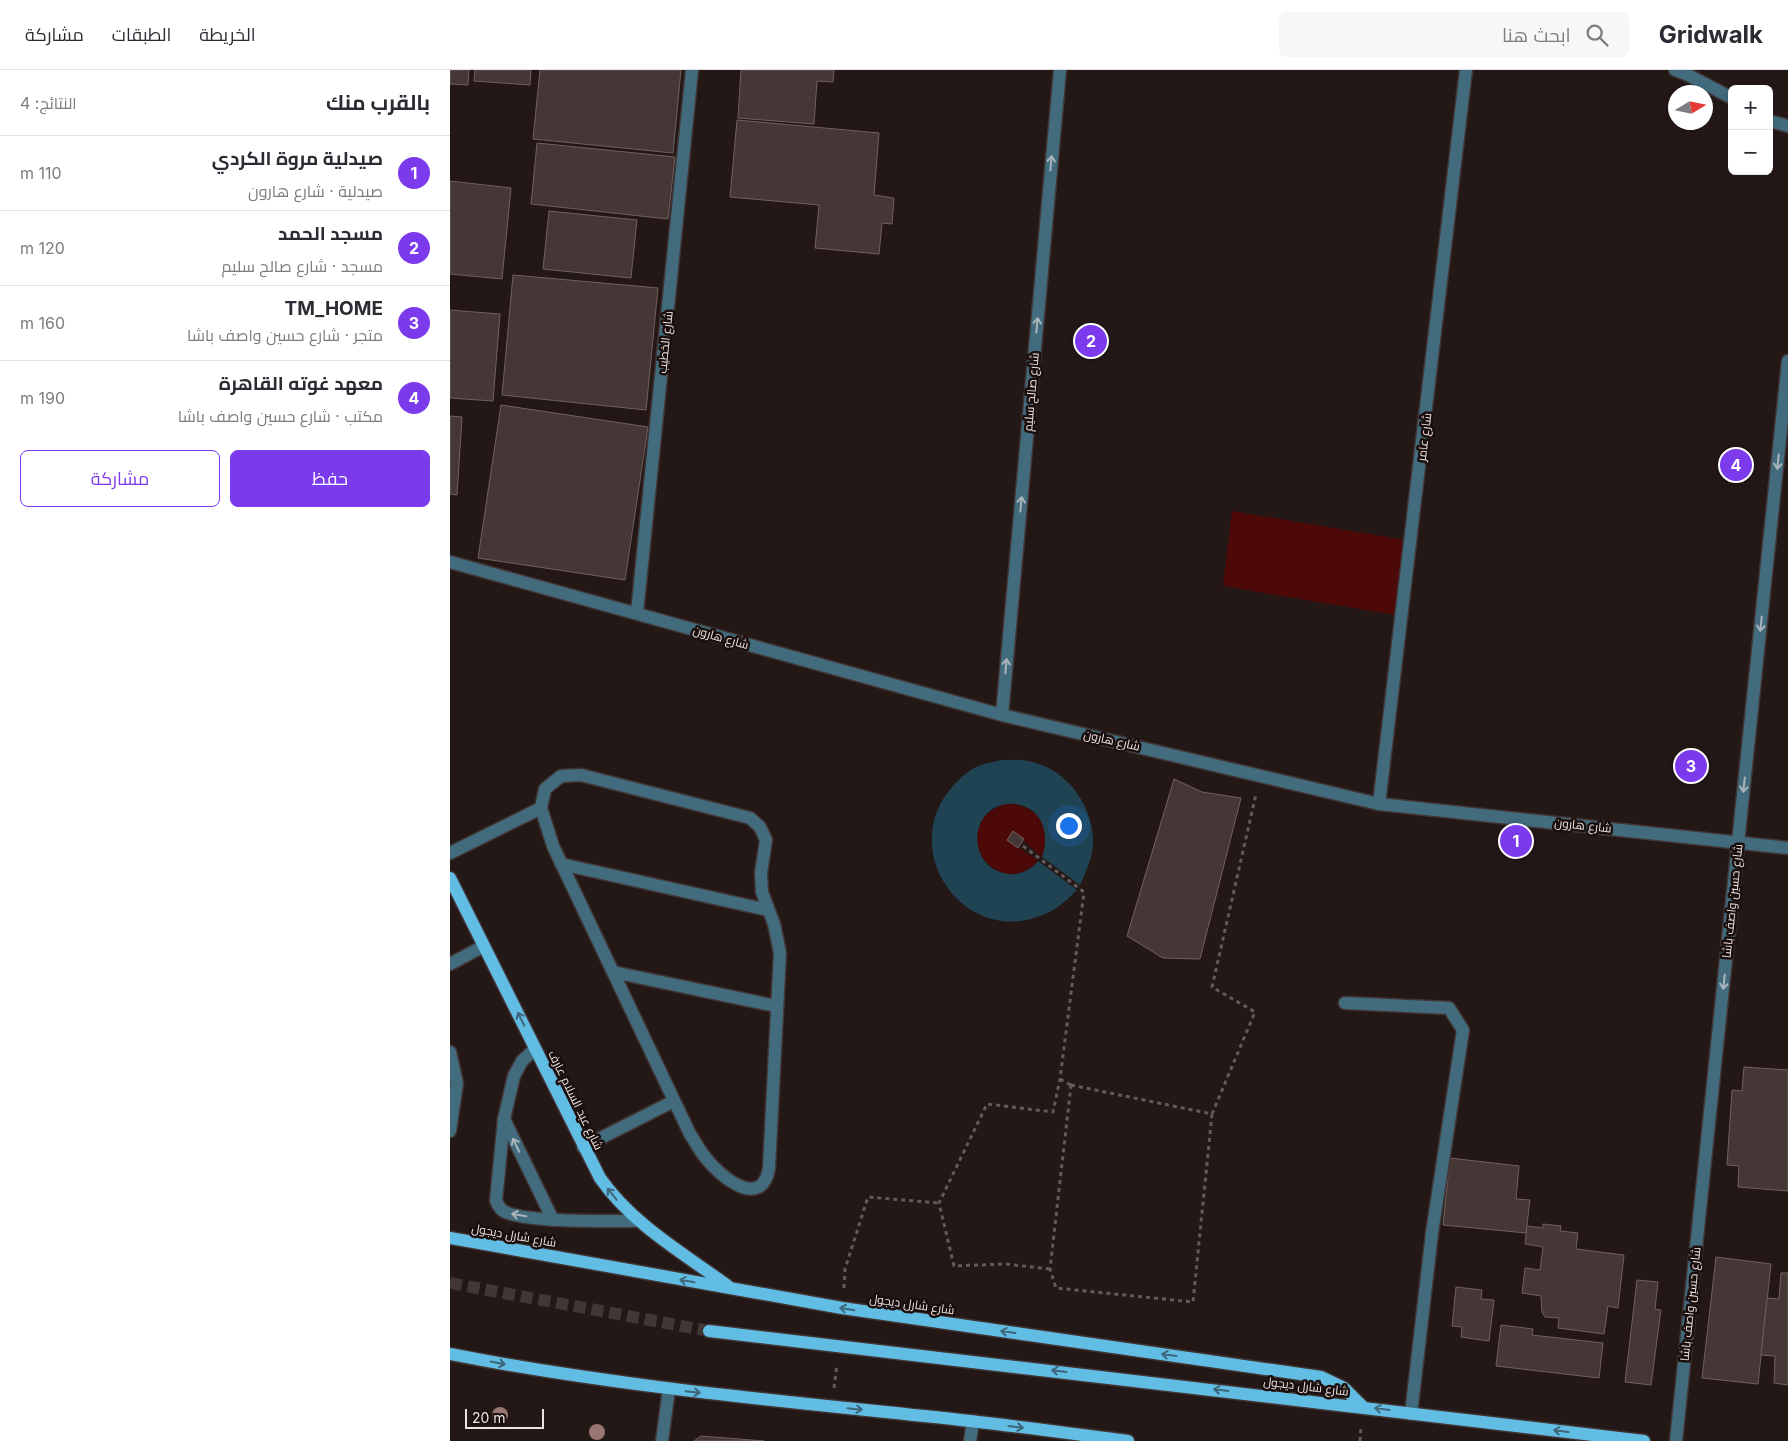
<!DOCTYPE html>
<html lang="ar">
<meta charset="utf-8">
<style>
:root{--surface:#fff;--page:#f7f7f7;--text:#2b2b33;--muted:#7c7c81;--line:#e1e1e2;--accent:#7c3aed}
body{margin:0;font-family:Inter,Cairo,sans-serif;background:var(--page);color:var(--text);direction:rtl}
.controls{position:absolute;right:15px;top:15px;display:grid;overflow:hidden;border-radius:8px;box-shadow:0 2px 8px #0003}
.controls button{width:45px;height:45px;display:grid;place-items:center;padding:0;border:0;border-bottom:1px solid var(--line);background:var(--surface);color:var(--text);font:25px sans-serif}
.compass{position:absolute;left:1218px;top:15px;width:45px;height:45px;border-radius:50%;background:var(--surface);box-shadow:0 2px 8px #0003;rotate:80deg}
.scale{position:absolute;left:15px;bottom:12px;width:79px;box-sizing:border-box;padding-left:5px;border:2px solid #ede4e3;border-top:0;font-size:14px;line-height:18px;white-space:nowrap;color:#ede4e3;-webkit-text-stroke:4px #1b0f0e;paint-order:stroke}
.you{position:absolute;left:618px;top:755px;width:18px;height:18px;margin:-12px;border:4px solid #fff;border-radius:50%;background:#1a73e8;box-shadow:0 0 0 8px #1a73e833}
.badge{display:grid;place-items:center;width:32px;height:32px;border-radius:50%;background:var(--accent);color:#fff;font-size:16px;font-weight:700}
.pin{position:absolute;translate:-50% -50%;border:2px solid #fff;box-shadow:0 1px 5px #0006}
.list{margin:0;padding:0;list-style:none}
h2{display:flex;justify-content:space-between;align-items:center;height:65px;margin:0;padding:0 20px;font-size:21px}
h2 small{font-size:16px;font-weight:400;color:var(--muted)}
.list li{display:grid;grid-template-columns:32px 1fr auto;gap:15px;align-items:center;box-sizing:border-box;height:75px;padding:0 20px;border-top:1px solid var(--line)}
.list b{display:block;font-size:19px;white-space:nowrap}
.list p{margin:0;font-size:16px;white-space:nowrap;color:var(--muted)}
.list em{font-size:16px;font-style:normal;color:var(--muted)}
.actions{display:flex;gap:10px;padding:15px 20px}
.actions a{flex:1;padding:11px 0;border:1px solid var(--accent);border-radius:8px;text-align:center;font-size:18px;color:var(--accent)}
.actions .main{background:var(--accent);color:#fff}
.icon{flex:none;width:28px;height:28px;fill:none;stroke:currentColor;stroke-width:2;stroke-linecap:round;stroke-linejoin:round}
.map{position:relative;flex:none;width:1338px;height:1371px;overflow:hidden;direction:ltr}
header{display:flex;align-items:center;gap:30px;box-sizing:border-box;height:70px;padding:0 25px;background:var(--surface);border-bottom:1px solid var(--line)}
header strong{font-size:24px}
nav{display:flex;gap:28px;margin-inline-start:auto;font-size:18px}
.search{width:350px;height:45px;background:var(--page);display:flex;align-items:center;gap:12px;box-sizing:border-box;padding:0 18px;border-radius:8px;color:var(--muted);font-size:19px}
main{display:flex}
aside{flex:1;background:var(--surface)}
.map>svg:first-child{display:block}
.green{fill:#4d0907}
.water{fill:#204353}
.building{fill:#453735;stroke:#70615f}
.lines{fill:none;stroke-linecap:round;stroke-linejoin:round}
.primary-tunnel{stroke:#423736;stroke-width:12;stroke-dasharray:12 6;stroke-linecap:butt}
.service-casing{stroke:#403534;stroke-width:15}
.minor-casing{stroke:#403534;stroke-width:15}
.primary-casing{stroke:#403534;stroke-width:15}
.path{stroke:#655a59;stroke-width:3;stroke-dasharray:4 4;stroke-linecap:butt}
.service{stroke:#426c7e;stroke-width:12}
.minor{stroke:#426c7e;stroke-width:12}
.primary{stroke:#62bde5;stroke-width:12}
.tree{fill:#987671}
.oneway{stroke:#a9b4bb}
.oneway2{stroke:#3e667a}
.labels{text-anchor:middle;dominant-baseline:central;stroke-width:5;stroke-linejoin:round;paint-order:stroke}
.street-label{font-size:12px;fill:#ede4e3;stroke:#1b0f0e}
</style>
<header>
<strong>Gridwalk</strong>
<div class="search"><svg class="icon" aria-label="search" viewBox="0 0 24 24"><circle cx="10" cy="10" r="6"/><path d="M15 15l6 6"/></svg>ابحث هنا</div>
<nav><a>الخريطة</a><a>الطبقات</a><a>مشاركة</a></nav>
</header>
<main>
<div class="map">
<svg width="1338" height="1371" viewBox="0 0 1338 1371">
<rect width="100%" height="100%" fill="#241817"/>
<g class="green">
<polygon points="782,441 961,471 952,546 773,516"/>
<path d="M556,734C588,734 603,757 592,787L563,762L558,770L588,791C546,835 493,754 556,734Z"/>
</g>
<path class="water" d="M551,690C560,690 570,689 578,691C615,698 640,731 643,767C644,784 637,800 630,815L592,787C600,765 593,738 566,734C520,729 512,797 558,804C570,805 581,800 588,791L627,820C616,831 605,841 590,846C518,874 453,790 495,726C503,715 513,704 526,697C533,694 543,692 551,690Z"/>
<g class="building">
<polygon points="0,0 19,0 18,15 0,14"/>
<polygon points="25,0 81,0 80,15 24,11"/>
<polygon points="90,0 231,0 223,83 83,69"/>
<polygon points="291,0 384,0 383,12 367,11 364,54 288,48"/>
<polygon points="287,50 429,63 424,125 444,128 442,154 432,153 429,184 365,178 369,135 280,127"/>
<polygon points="87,73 225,87 218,149 81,134"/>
<polygon points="0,111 61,118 52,209 0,204"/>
<polygon points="99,141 187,150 181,208 93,199"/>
<polygon points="63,205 208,218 196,340 52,325"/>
<polygon points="0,240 50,244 43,331 0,328"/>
<polygon points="51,335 198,357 175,510 28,488"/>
<polygon points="0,346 12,347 7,425 0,424"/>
<polygon points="724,709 752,722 791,728 750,889 713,888 677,866"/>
<polygon points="563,761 574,769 568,778 557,770"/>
<polygon points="1294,997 1338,1000 1338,1121 1288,1117 1289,1096 1277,1095 1282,1020 1292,1021"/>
<polygon points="1000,1088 1069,1096 1066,1129 1080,1130 1076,1163 993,1155"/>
<polygon points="1093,1154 1111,1156 1110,1161 1128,1163 1126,1179 1174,1185 1168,1238 1158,1236 1154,1264 1108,1258 1109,1248 1095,1247 1092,1242 1091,1226 1072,1223 1075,1198 1090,1200 1093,1177 1075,1174 1077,1156 1093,1158"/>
<polygon points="1266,1187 1321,1194 1308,1314 1252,1308"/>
<polygon points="1331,1203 1338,1203 1338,1315 1324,1313 1325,1286 1311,1285 1317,1228 1329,1229"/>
<polygon points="1187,1210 1208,1212 1205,1239 1211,1240 1201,1315 1175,1312"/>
<polygon points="1006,1217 1032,1220 1031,1229 1044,1230 1039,1271 1011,1267 1012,1257 1002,1256"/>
<polygon points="1051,1255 1083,1259 1082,1265 1153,1273 1149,1308 1046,1296"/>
<polygon points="251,1366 314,1371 244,1371"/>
</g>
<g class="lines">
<polyline class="primary-tunnel" points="0,1213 259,1261"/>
<defs>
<g id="service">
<path d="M131,705L300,748L310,757L316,770L311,803L312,822L324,854L330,883L319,1098C312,1141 270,1107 255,1087C249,1080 245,1071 240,1064L103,776L91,738L95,719L111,706Z"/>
<polyline points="0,783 91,738"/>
<polyline points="111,794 318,840"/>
<polyline points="0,894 34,876"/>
<polyline points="163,902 326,936"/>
<path d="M85,979L72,991L64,1006L54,1049L46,1130C47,1134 49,1137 52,1140C69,1153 163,1151 188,1151"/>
<polyline points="0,982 7,1013 0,1061"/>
<polyline points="54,1049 103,1150"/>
<polyline points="133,1077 224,1031"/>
</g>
<g id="minor">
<polyline points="1225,0 1236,4 1282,28"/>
<polyline points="1319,51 1338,56"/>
<polyline points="0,492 552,645 929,734 1338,778"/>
<polyline points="187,543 242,0"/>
<polyline points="552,645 610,0"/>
<polyline points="929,734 1016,0"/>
<polyline points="895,933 999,938 1013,960 982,1163 961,1344"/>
<polyline points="212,1371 219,1319"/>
<polyline points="520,1371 523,1351"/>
<polyline points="1226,1371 1338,291"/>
</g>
<g id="primary">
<path d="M0,808L150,1108C183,1155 233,1183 278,1216"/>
<polyline points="0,1168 392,1238 871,1307 894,1318 913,1337"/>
<polyline points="259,1261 1194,1371"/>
<path d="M0,1284C172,1318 346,1332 520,1351C573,1357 625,1364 678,1371"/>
</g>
</defs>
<use href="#service" class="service-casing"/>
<use href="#minor" class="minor-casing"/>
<use href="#primary" class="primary-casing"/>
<g class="path">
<polyline points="573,776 634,822 610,1009 603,1042 537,1034 489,1133 504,1196 555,1194 600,1199"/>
<polyline points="610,1009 621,1015"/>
<polygon points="621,1015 762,1044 743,1232 606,1218 600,1199"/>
<polyline points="762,1044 805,942 762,917 806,724"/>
<polyline points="394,1218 395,1199 418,1127 489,1133"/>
<polyline points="384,1318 387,1294"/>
<polyline points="910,1371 911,1357"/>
</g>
<use href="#service" class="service"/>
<use href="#minor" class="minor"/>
<use href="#primary" class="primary"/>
</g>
<g class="tree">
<circle cx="50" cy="1345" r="8"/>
<circle cx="147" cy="1362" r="8"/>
</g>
<defs><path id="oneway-shaft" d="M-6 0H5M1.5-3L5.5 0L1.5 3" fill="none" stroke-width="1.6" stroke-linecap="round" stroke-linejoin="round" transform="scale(1.25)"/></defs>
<g class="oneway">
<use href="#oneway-shaft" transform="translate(601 93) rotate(-85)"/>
<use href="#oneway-shaft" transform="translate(587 255) rotate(-85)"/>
<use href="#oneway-shaft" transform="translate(1328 392) rotate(96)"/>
<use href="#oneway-shaft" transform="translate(571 434) rotate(-85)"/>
<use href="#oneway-shaft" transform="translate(1311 554) rotate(96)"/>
<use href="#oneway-shaft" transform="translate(556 596) rotate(-85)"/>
<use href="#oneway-shaft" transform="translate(1294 715) rotate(96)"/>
<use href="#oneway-shaft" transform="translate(1274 912) rotate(96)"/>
<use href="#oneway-shaft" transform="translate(66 1075) rotate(-116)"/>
<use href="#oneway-shaft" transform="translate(69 1145) rotate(-171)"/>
</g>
<g class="oneway2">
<use href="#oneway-shaft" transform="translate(71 949) rotate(-116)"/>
<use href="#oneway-shaft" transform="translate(162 1124) rotate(-129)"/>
<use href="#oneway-shaft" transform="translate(237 1211) rotate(-170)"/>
<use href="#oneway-shaft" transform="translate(397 1239) rotate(-171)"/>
<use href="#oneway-shaft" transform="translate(558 1262) rotate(-172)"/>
<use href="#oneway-shaft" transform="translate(719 1285) rotate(-172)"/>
<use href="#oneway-shaft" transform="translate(48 1293) rotate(11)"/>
<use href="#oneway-shaft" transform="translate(609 1301) rotate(-173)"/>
<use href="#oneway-shaft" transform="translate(771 1320) rotate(-173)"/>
<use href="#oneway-shaft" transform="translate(243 1322) rotate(6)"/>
<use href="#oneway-shaft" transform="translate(405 1339) rotate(6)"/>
<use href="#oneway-shaft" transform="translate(932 1339) rotate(-172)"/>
<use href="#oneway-shaft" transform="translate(566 1357) rotate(7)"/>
<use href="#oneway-shaft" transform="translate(1111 1361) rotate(-173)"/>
</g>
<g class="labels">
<g class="street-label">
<text transform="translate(215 272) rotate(-84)">شارع الخطيب</text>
<text transform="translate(581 322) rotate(-85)">شارع صالح سليم</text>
<text transform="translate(974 367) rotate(-83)">شارع عامر</text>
<text transform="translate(271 567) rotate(16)">شارع هارون</text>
<text transform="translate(662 670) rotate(13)">شارع هارون</text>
<text transform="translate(1133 755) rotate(6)">شارع هارون</text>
<text transform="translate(1282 831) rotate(-84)">شارع حسين واصف باشا</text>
<text transform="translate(126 1030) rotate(64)">شارع عبد السلام عارف</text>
<text transform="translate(64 1165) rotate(10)">شارع شارل ديجول</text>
<text transform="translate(462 1234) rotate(8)">شارع شارل ديجول</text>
<text transform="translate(1240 1234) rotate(-84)">شارع حسين واصف باشا</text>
<text transform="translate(856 1316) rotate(7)">شارع شارل ديجول</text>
</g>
</g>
</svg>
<div class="controls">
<button>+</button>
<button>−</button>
</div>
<svg class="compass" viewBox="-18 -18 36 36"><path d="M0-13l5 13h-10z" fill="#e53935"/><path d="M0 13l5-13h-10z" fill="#7c7c81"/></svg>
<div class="scale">20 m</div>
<div class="you"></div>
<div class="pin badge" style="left:1066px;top:771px">1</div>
<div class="pin badge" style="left:641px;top:271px">2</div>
<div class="pin badge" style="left:1241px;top:696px">3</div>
<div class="pin badge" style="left:1286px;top:395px">4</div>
</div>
<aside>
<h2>بالقرب منك<small>النتائج: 4</small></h2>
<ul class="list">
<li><span class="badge">1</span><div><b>صيدلية مروة الكردي</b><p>صيدلية · شارع هارون</p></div><em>110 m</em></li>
<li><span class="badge">2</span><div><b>مسجد الحمد</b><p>مسجد · شارع صالح سليم</p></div><em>120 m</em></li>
<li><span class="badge">3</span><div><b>TM_HOME</b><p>متجر · شارع حسين واصف باشا</p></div><em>160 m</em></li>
<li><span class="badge">4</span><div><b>معهد غوته القاهرة</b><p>مكتب · شارع حسين واصف باشا</p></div><em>190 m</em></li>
</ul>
<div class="actions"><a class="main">حفظ</a><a>مشاركة</a></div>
</aside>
</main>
